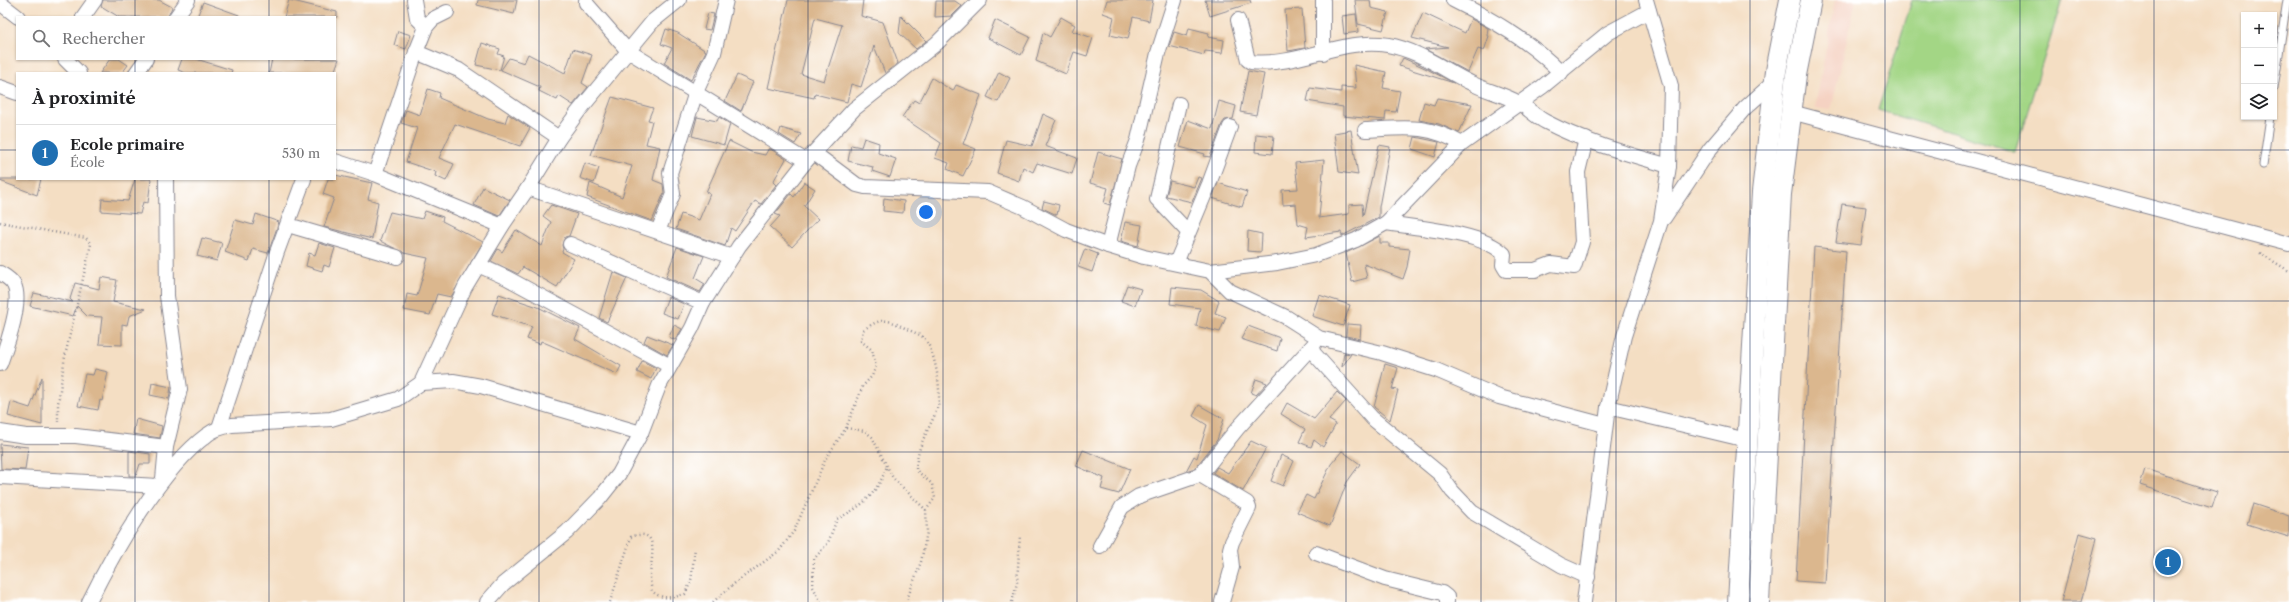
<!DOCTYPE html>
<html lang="fr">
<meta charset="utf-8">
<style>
:root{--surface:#fff;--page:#f2f2f2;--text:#202124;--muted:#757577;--line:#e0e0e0;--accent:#1f6fb2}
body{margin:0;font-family:"Libre Caslon Text",serif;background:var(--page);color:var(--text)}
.controls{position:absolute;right:12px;top:12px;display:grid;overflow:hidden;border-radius:0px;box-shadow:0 1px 3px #0004}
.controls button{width:36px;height:36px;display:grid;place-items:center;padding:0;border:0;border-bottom:1px solid var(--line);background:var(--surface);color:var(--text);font:20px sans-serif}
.you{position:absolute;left:926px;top:212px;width:14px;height:14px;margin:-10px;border:3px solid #fff;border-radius:50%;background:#1a73e8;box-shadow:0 0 0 6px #1a73e833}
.badge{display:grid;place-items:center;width:26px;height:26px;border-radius:50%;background:var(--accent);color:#fff;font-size:13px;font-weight:700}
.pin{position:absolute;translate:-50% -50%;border:2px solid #fff;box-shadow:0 1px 4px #0006}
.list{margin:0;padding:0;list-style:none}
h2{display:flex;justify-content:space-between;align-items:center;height:52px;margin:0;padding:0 16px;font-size:17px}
h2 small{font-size:13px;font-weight:400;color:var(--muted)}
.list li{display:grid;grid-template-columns:26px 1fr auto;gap:12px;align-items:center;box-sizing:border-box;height:56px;padding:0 16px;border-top:1px solid var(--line)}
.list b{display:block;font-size:15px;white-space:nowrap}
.list p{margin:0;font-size:13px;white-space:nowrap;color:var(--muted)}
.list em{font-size:13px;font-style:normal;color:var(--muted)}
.icon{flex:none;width:22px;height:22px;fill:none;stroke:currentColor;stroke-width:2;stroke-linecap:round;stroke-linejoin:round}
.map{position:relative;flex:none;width:2289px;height:602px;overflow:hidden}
.search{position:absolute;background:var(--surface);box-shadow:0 1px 3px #0004;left:16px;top:16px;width:320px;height:44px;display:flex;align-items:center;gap:10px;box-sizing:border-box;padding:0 14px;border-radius:0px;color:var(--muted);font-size:15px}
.panel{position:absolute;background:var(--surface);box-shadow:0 1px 3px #0004;left:16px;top:72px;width:320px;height:108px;border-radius:0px}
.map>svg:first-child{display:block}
.built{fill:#f5d2c2}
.green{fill:#a3d685;stroke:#5f8272}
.building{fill:#dbb78e;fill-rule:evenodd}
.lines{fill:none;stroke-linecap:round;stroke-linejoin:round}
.lane-casing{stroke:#888690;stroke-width:9}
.street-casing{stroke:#888690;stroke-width:16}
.secondary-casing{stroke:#888690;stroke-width:22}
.path{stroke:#888690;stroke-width:2.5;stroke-dasharray:1 3;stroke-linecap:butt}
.lane{stroke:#fff;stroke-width:7}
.street{stroke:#fff;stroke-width:14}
.secondary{stroke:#fff;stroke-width:20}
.grid{fill:none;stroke:#1b2f5e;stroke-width:1;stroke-opacity:0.55}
</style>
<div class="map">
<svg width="2289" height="602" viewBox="0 0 2289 602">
<rect width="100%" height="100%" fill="#fff"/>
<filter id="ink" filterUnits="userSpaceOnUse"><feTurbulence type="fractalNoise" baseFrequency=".025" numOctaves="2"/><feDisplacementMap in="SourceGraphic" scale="8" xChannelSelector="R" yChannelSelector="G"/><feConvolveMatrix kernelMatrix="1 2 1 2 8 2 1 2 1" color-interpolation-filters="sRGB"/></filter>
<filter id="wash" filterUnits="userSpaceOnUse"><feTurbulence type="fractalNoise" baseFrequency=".012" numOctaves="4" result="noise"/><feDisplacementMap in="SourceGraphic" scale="16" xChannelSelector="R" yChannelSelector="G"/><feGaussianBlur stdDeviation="0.9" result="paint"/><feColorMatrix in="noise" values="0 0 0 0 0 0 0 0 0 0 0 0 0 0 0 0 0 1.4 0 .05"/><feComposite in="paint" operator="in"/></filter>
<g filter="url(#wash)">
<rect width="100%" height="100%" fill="#f4dec3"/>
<polygon class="built" points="1835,0 1856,0 1831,110 1815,108"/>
<polygon class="green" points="1912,0 2062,0 2015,152 1878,110"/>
<g id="blocks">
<g class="building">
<polygon points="103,0 159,0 172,7 168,17 119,17 101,6"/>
<polygon points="289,0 337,12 337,17 284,17"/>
<polygon points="478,0 517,0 514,14 477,5"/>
<path d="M788,0H863L861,16L883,22L898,63L885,73L874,46L861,87L851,84L847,102L815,94L814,98L768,88ZM815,18L842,25L824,81L801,74Z"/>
<polygon points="1107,0 1153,0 1149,21 1133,17 1128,39 1110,35 1114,17 1103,13"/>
<polygon points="1205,0 1250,0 1251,3 1210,16"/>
<polygon points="1355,0 1370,0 1371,8 1388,12 1383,30 1358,24"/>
<polygon points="936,1 955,1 962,6 952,16 935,17"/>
<polygon points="203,2 239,15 239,17 197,17"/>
<polygon points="1302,9 1305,48 1288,51 1285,10"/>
<polygon points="708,13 714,14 710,30 704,29"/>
<polygon points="1423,13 1465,33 1471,19 1488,28 1487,36 1489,36 1484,51 1478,49 1468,72 1425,49 1448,47 1412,38"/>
<polygon points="1356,14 1358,32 1344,34 1342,16"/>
<polygon points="901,16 926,41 916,49 899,33"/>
<polygon points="1061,17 1075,25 1072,31 1093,38 1087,56 1074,52 1066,74 1036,61 1043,33 1050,37"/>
<polygon points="995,20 1030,37 1021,55 988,38"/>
<polygon points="1189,28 1209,33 1208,37 1224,40 1222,53 1205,51 1204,55 1169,46 1174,32 1187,36"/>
<polygon points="666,29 678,33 706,51 691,80 664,63 672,48 661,44"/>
<polygon points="398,31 411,35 406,49 394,45"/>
<polygon points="482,43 500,49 498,54 504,56 500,70 476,65"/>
<polygon points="573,49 592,55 582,83 588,87 573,105 559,96 557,100 539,91 540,87 501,70 509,58 524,63 528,54 565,73"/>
<polygon points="1403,58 1427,69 1454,83 1399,66"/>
<polygon points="110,59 119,59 128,65 122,73 100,73"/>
<polygon points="182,59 196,59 232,70 231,73 186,73 178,70"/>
<polygon points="272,59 339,59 334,73 269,73"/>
<polygon points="1354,65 1386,72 1383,88 1400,91 1396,112 1386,111 1385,120 1343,116 1343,107 1307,101 1310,88 1341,92 1341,87 1356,88"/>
<polygon points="1248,71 1264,74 1256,115 1240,112"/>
<polygon points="999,72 1010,78 998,102 987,97"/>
<polygon points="737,75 753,82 741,111 725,101"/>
<polygon points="932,78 953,91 956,85 981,95 963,144 976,149 963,176 947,169 949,163 935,158 941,143 902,117 914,100 919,103"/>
<polygon points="428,89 440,93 439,98 488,119 505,123 508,114 530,128 520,146 455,124 439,158 454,164 446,181 435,176 436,172 406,162 417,128 401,123 406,110 420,115"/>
<polygon points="612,97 653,108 648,120 652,121 646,144 660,147 653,180 663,184 664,193 652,221 587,197 590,183 622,197 632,166 591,155"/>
<polygon points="1437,98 1472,104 1459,133 1439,124 1419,120 1424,102 1434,105"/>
<polygon points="1219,101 1236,106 1233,119 1225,120 1222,124 1210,157 1204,156 1205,154 1180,147 1188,120 1212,129"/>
<polygon points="1043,114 1056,120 1045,146 1077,158 1072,174 1037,163 1033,172 1023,167 1019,181 997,173 1006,140 1032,146"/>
<polygon points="697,117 717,121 719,117 730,124 724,145 692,136"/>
<polygon points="781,128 801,134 795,144 779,134"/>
<polygon points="1351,130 1358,175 1339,172 1334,133"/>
<polygon points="1256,134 1274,136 1272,154 1255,152"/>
<polygon points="1415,137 1439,142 1435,157 1412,149"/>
<polygon points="864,138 879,143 878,153 896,159 890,177 872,171 873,167 848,161 851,145 861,147"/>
<polygon points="729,141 751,152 765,155 769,148 786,159 773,182 776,185 761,204 755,201 735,231 731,228 725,246 676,229 681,214 699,220 710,194 706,192"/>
<polygon points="1379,145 1390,147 1379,207 1379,217 1342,236 1341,232 1306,237 1308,227 1298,224 1296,204 1283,205 1282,190 1298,189 1295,163 1324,160 1319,218 1349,214 1349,205 1362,204 1363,216"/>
<polygon points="1098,152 1122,159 1110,205 1104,203 1108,188 1090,183"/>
<polygon points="585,163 599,168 594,183 580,178"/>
<polygon points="335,175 372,183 368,199 378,202 372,239 324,227 334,198 323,194 328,179 335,179"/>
<polygon points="1198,177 1202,178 1192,202 1166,196 1170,181 1194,187"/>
<polygon points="0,179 41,179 37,195 0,181"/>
<polygon points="135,179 151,179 148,203 143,202 140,214 101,211 102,199 128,201"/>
<polygon points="804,182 815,189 804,206 818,219 792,247 770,227 780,216 775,214 791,194 794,197"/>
<polygon points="1218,183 1247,192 1242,207 1212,198"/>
<polygon points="483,187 510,200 499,216 474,205"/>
<polygon points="884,198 904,201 903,213 883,211"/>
<polygon points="1044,201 1059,205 1057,215 1042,208"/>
<polygon points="1842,204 1866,207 1861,245 1836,242"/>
<polygon points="551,205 577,214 569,236 565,237 562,245 563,249 562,252 574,259 557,287 523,267 518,274 491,261 498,249 502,252 516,230 542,246 551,222 543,216"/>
<polygon points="425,211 443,217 442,221 483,242 451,297 437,294 430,315 404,310 407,294 417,296 428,258 404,253 380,241 390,212 422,219"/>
<polygon points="256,214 279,222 268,253 253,249 249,261 225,252 235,220 253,225"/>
<polygon points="1125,222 1142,225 1138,246 1121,241"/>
<polygon points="1248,231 1262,234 1261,252 1247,251"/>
<polygon points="1380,236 1380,243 1389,243 1389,247 1410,249 1407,267 1403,279 1364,264 1367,278 1352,282 1346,253"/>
<polygon points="202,238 222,243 217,261 197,256"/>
<polygon points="319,243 335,248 329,267 324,265 322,271 306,266 309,253 315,255"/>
<polygon points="677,247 704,256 695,278 705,284 700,292 666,277"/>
<polygon points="1814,247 1846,251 1825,583 1796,581"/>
<polygon points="1085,249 1098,254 1092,272 1078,267"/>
<polygon points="613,272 627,278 607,322 599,318"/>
<polygon points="101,277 117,280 113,302 146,309 129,316 127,325 122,324 122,345 99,344 102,317 87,316 77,306 73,316 30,306 34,293 73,302 70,299 75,283 99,289"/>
<polygon points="1127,285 1141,289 1135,306 1121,301"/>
<polygon points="1172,287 1201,290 1219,301 1215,313 1226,317 1220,332 1196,326 1200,308 1170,304"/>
<polygon points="499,294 538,307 580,328 575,339 621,366 617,374 541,341 540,344 527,339 532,327 492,314"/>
<polygon points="1319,295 1350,305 1343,326 1312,316"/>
<polygon points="668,297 684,304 678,319 662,313"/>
<polygon points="1347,324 1361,325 1360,339 1346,336"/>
<polygon points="674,325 682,329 675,340 669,337"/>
<polygon points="1248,326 1280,338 1277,351 1241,339"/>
<polygon points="647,335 673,345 667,355 644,342"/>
<polygon points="1344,353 1351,354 1342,367"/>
<polygon points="642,361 656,368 651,379 637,372"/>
<polygon points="1385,364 1398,368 1392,389 1398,390 1390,420 1374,407"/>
<polygon points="95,369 108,372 102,401 100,400 98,410 78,406 85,374 93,375"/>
<polygon points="42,377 42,425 8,416 11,402 30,408"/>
<polygon points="1256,379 1267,383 1256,395 1251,393"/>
<polygon points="152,383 171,387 169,399 150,395"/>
<polygon points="1337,392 1346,401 1329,420 1336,424 1323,447 1314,440 1311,447 1299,442 1305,429 1281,414 1287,403 1314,419"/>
<polygon points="1199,405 1224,419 1217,440 1195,468 1186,471 1194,456 1197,458 1207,425 1193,416"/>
<polygon points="136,419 162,426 160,438 133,434"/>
<polygon points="1251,441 1266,448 1243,491 1213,473 1217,467 1228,473"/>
<polygon points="0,444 28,447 25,470 1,469"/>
<polygon points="1083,450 1130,469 1119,494 1101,489 1104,478 1076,466"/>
<polygon points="129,451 150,454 150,464 140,464 136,476 129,476"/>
<polygon points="1342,451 1360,464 1347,482 1330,526 1297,512 1306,495 1314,499 1331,464"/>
<polygon points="1281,455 1294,461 1283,486 1271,481"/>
<polygon points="2145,469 2217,492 2212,508 2140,485"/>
<polygon points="2253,504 2289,516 2289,537 2247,524"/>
<polygon points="2079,533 2097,538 2081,602 2061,602"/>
</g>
</g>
</g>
<g filter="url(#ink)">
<use href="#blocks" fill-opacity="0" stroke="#888690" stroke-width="1"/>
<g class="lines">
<defs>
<g id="lane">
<polyline points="2274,88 2287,0"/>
<polyline points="2263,165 2270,117"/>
</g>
<g id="street">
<polyline points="414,0 417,18 426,27"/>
<polyline points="586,0 586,3 628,51 806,161"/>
<path d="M1453,0C1493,20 1530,41 1561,73"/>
<polyline points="0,3 18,17"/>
<polyline points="83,17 95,0"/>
<polyline points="176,17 188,0"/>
<path d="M1238,20L1248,60L1251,62C1299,67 1342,37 1388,45C1418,50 1444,70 1471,83C1486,91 1503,94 1519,103C1528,108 1536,117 1546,122C1584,142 1628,154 1669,166"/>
<polyline points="416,52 459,70 559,138"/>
<polyline points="1323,53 1323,0"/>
<polyline points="65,59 79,73"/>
<polyline points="136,73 146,59"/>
<polyline points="0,87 17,93"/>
<polyline points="1179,104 1157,199 1188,232"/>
<polyline points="1791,112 2289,244"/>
<path d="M1365,130C1403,128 1427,123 1462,144"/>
<polyline points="814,153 857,185 865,187 988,192 1023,207 1066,230 1108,246 1144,257 1210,271 1230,291 1286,317 1319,338 1382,353 1436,370 1499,397 1605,425"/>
<polyline points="335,161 375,174 502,226"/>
<polyline points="375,174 416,52 426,27 433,19 447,12"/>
<polyline points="528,188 732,257"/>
<polyline points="1664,218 1710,149 1745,108 1774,82"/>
<path d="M1386,223C1416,228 1483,232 1504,254L1503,265L1506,270H1535L1551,264L1574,267L1582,242L1578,172L1586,139"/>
<polyline points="288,225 397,257"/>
<polyline points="658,231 673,194 670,173 696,92 714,53 726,0"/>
<polyline points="570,244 703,303"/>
<polyline points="1108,246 1128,166 1138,140 1158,53 1175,0"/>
<polyline points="1176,263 1209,184 1230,127"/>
<polyline points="478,265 507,278 670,366"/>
<polyline points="1210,271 1277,263 1316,255 1356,240 1386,223 1462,144 1542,87 1608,33 1649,11"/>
<path d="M0,273C5,276 11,279 14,285C23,302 6,347 0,364"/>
<polyline points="1310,349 1372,418 1440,474 1452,491 1472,512 1561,565 1588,577"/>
<polyline points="421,383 453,381 481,386 641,433"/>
<polyline points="1608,407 1747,440"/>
<polyline points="219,428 277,252 304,179"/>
<polyline points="0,432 26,436 76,436 166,447"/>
<polyline points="1200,475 1247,503 1249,508 1232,542 1230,549 1232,567 1222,602"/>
<polyline points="0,477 158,486"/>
<polyline points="163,479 166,447 180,389 167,296 166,179"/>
<polyline points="1100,546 1122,507 1139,496 1200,475 1237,429 1315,343"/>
<polyline points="1316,553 1385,579 1442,593 1447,597 1447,602"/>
<path d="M89,602C114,551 161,469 207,435C214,429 223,427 232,425L331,419L398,399L421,383L465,287L502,226L528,188L559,138L578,112L653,21L679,0"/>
<polyline points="487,602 503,584 567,532 600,498 619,474 641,433 659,386 692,328 703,303 739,246 806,161 854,109 937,43 980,0"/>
<polyline points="1584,602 1608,407 1624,336 1661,221 1669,166 1671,86 1646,0"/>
</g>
<g id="secondary">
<polyline points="1738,602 1762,192 1776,71 1790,0"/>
<polyline points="1759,602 1781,194 1796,75 1811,0"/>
</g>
</defs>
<use href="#lane" class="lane-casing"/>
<use href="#street" class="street-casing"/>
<use href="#secondary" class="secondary-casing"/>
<g class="path">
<polyline points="0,222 86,238 91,244 65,356 58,404 58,422"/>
<polyline points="2260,253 2289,271"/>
<polyline points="846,428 865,431 872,437 893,478 926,510"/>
<path d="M610,602L631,537C661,526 651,559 650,575C650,580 651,586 652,591C662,600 673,598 685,594L691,581L695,548"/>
<path d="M713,602L735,583L779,551L794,531L826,458L846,428L863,386L872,376L876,366L872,350L861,341L863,330C881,318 886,318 905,328C910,331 920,334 924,338C935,350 942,391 938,406C930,430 917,443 916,470L932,484L935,498L926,510L927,532L921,562L906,602"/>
<path d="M821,602L813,587L814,559L828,543L837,519C863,506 877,494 887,466"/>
<polyline points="1012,602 1017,583 1020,535"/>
</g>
<use href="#lane" class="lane"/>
<use href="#street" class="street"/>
<use href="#secondary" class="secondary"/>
</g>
</g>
<path class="grid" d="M135,0V17M269,0V17M404,0V602M539,0V602M673,0V602M808,0V602M943,0V602M1077,0V602M1212,0V602M1346,0V602M1481,0V602M1616,0V602M1750,0V602M1885,0V602M2020,0V602M2154,0V602M135,59V73M269,59V73M0,150H17M335,150H2289M135,179V602M269,179V602M0,301H2289M0,452H2289"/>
</svg>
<div class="controls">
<button>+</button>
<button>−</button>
<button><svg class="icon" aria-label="layers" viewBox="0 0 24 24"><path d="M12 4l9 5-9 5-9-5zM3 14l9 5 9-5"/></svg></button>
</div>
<div class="you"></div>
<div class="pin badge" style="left:2168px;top:562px">1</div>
<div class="search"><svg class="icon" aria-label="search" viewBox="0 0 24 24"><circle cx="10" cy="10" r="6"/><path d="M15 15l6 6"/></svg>Rechercher</div>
<section class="panel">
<h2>À proximité<small></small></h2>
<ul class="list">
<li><span class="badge">1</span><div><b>Ecole primaire</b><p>École</p></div><em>530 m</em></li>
</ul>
</section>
</div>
